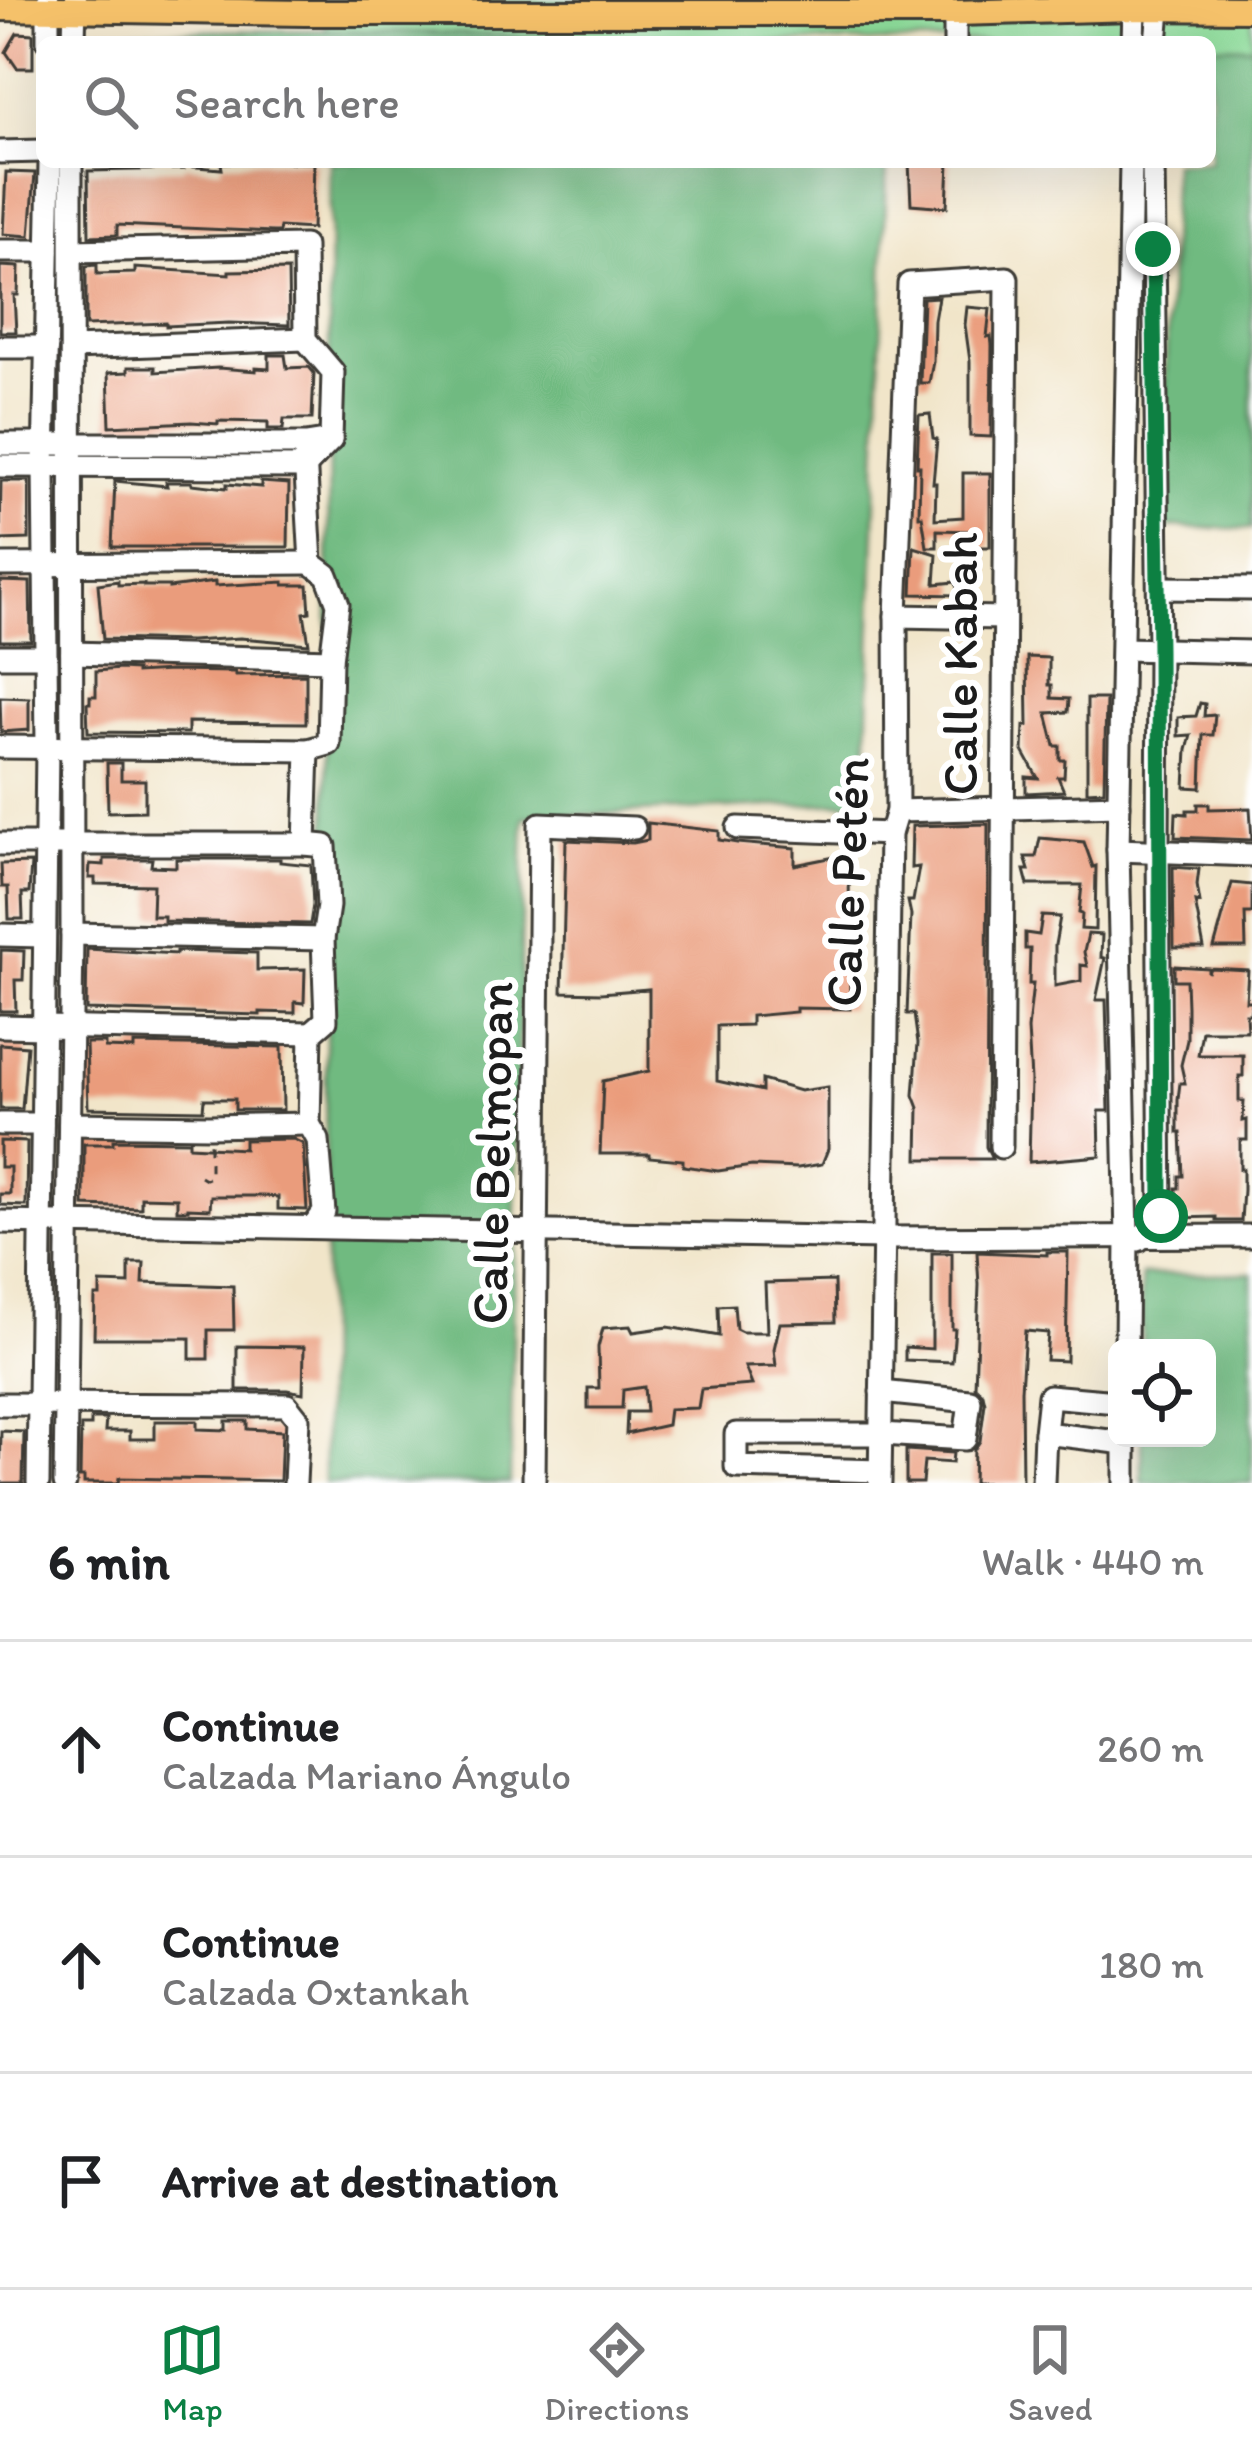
<!DOCTYPE html>
<meta charset="utf-8">
<style>
:root{--surface:#fff;--page:#f2f2f2;--text:#202124;--muted:#757577;--line:#e0e0e0;--accent:#0b8043}
body{margin:0;font-family:Itim,sans-serif;background:var(--page);color:var(--text)}
.controls{position:absolute;right:36px;bottom:36px;display:grid;overflow:hidden;border-radius:18px;box-shadow:0 12px 48px #0002}
.controls button{width:108px;height:108px;display:grid;place-items:center;padding:0;border:0;border-bottom:3px solid var(--line);background:var(--surface);color:var(--text);font:60px sans-serif}
.stop{position:absolute;width:36px;height:36px;margin:-27px;border:9px solid #0b8043;border-radius:50%;background:#fff}
.stop.end{background:#0b8043;border-color:#fff;box-shadow:0 3px 12px #0008}
.list{margin:0;padding:0;list-style:none}
h2{display:flex;justify-content:space-between;align-items:center;height:156px;margin:0;padding:0 48px;font-size:51px}
h2 small{font-size:39px;font-weight:400;color:var(--muted)}
.list li{display:grid;grid-template-columns:78px 1fr auto;gap:36px;align-items:center;box-sizing:border-box;height:216px;padding:0 48px;border-top:3px solid var(--line)}
.list b{display:block;font-size:45px;white-space:nowrap}
.list p{margin:0;font-size:39px;white-space:nowrap;color:var(--muted)}
.list em{font-size:39px;font-style:normal;color:var(--muted)}
.icon{flex:none;width:66px;height:66px;fill:none;stroke:currentColor;stroke-width:2;stroke-linecap:round;stroke-linejoin:round}
.map{position:relative;flex:none;width:1252px;height:1483px;overflow:hidden}
.search{position:absolute;background:var(--surface);box-shadow:0 12px 48px #0002;left:36px;right:36px;top:36px;height:132px;display:flex;align-items:center;gap:30px;box-sizing:border-box;padding:0 42px;border-radius:18px;color:var(--muted);font-size:45px}
.sheet{height:804px;background:var(--surface)}
nav{display:flex;justify-content:space-around;align-items:center;box-sizing:border-box;height:168px;border-top:3px solid var(--line);background:var(--surface);font-size:33px;color:var(--muted)}
nav a{display:grid;justify-items:center;gap:6px}
nav .on{color:var(--accent)}
.map>svg:first-child{display:block}
.green{fill:#8bda98;stroke:#547b5a;stroke-width:3}
.forest{fill:#70ba80;stroke:#466b4e;stroke-width:3}
.building{fill:#ea9c7b}
.lines{fill:none;stroke-linecap:round;stroke-linejoin:round}
.minor-casing{stroke:#3c3a36;stroke-width:27}
.major-casing{stroke:#3c3a36;stroke-width:30}
.path{stroke:#3c3a36;stroke-width:3;stroke-dasharray:9 9;stroke-linecap:butt}
.minor{stroke:#fff;stroke-width:21}
.major{stroke:#f5c16b;stroke-width:24}
.route{stroke:#0b8043;stroke-width:15}
.labels{text-anchor:middle;dominant-baseline:central;stroke-width:12;stroke-linejoin:round;paint-order:stroke}
.street-label{font-size:51px;fill:#1c1c1c;stroke:#fff}
</style>
<div class="map">
<svg width="1252" height="1483" viewBox="0 0 1252 1483">
<rect width="100%" height="100%" fill="#fff"/>
<filter id="ink" filterUnits="userSpaceOnUse"><feTurbulence type="fractalNoise" baseFrequency=".00833" numOctaves="2"/><feDisplacementMap in="SourceGraphic" scale="24" xChannelSelector="R" yChannelSelector="G"/><feConvolveMatrix kernelMatrix="1 2 1 2 8 2 1 2 1" color-interpolation-filters="sRGB"/></filter>
<filter id="wash" filterUnits="userSpaceOnUse"><feTurbulence type="fractalNoise" baseFrequency=".004" numOctaves="4" result="noise"/><feDisplacementMap in="SourceGraphic" scale="48" xChannelSelector="R" yChannelSelector="G"/><feGaussianBlur stdDeviation="2.7" result="paint"/><feColorMatrix in="noise" values="0 0 0 0 0 0 0 0 0 0 0 0 0 0 0 0 0 1.4 0 .05"/><feComposite in="paint" operator="in"/></filter>
<g filter="url(#wash)">
<rect width="100%" height="100%" fill="#f1e5c9"/>
<polygon class="green" points="324,0 1252,0 1252,46 1210,46 1210,42 751,42 326,30"/>
<g class="forest">
<polygon points="326,30 751,42 91,42 91,32"/>
<polygon points="1210,46 1252,46 1252,529 1160,527 1173,162 1210,162"/>
<polygon points="330,162 887,162 866,802 524,817 510,1483 324,1483"/>
<polygon points="1252,1273 1252,1483 1142,1483 1142,1438 1207,1438 1207,1348 1142,1348 1141,1275"/>
</g>
<g id="blocks">
<g class="building">
<polygon points="17,33 33,34 33,68 17,68 6,52"/>
<polygon points="252,162 314,163 312,229 280,227 279,232 273,232 117,225 117,235 89,236 88,171 184,169 184,166 222,169 221,163"/>
<polygon points="909,162 949,162 947,207 911,204"/>
<polygon points="6,172 35,173 30,236 3,234"/>
<polygon points="97,265 97,274 135,273 135,268 229,274 229,271 288,270 289,325 229,323 166,326 166,323 86,326 86,266"/>
<polygon points="0,266 19,267 18,295 14,295 16,332 0,332"/>
<polygon points="938,297 934,320 933,361 929,383 920,383 923,298"/>
<polygon points="967,307 990,309 987,337 991,336 992,345 991,437 970,436 970,361 965,325"/>
<polygon points="269,355 285,355 287,368 309,367 314,373 312,419 284,419 283,429 268,429 268,422 218,421 218,424 191,422 110,426 108,373 128,372 128,367 155,367 155,372 218,368 256,371 256,368 269,369"/>
<polygon points="930,414 933,438 937,439 933,483 936,483 935,519 963,517 963,473 990,473 990,547 974,547 975,539 971,538 971,531 937,530 937,547 927,547 922,516 919,516 920,466 917,466 919,415"/>
<polygon points="1,481 29,481 29,539 0,540"/>
<polygon points="115,481 167,486 166,482 192,482 192,484 227,488 227,484 261,487 261,482 289,484 288,547 112,547"/>
<polygon points="914,547 937,554 935,584 956,582 958,595 912,594"/>
<polygon points="0,581 30,582 31,641 0,641"/>
<polygon points="118,581 118,585 144,584 144,586 169,586 169,588 215,582 215,586 284,582 284,585 308,585 310,612 304,613 309,644 240,638 190,641 103,639 98,584"/>
<polygon points="1027,657 1049,658 1049,685 1052,685 1052,698 1069,699 1068,712 1047,713 1055,746 1060,746 1060,760 1065,760 1064,777 1058,777 1064,791 1026,793 1026,777 1038,778 1023,751 1024,726 1028,726"/>
<polygon points="120,669 136,670 136,673 170,671 235,672 235,675 306,674 306,723 188,722 188,733 88,732 87,703 90,703 90,696 96,696 96,671"/>
<polygon points="0,697 29,698 29,730 1,732"/>
<polygon points="1087,699 1106,699 1104,790 1087,791"/>
<polygon points="1200,703 1205,704 1204,716 1215,715 1213,735 1203,735 1201,788 1185,787 1187,750 1191,735 1178,736 1178,717 1196,716"/>
<polygon points="107,763 121,763 121,780 145,780 145,811 108,812"/>
<polygon points="1198,804 1209,804 1209,809 1250,808 1252,840 1175,837 1176,813 1187,814 1187,810 1198,810"/>
<polygon points="648,823 719,831 719,840 737,843 795,848 795,865 849,854 850,1009 796,1008 796,1012 751,1016 751,1025 717,1026 717,1081 762,1091 762,1080 800,1091 828,1087 828,1149 822,1164 798,1168 752,1166 718,1171 683,1166 683,1160 649,1157 649,1154 600,1154 603,1081 649,1071 649,989 601,993 562,992 566,840 633,843 648,840"/>
<polygon points="988,824 986,1147 992,1159 918,1159 919,1108 914,1095 918,1043 914,1014 907,1014 911,915 908,901 913,901 919,867 911,868 912,826"/>
<polygon points="1040,838 1084,842 1093,867 1096,866 1095,930 1081,929 1082,914 1079,913 1082,885 1028,885 1024,870 1029,870 1025,857 1036,857"/>
<polygon points="104,859 152,859 151,866 176,867 176,859 280,859 280,862 311,865 313,905 310,924 164,921 164,916 152,916 153,885 95,884 95,878 89,878 90,864 104,865"/>
<polygon points="31,863 29,893 22,893 23,919 9,919 8,887 2,887 1,864"/>
<polygon points="1173,867 1199,869 1197,885 1200,903 1195,902 1204,948 1174,948"/>
<polygon points="1232,883 1252,885 1252,913 1245,913 1246,948 1214,948"/>
<polygon points="1042,916 1060,917 1055,945 1055,986 1081,981 1081,965 1087,966 1084,952 1088,934 1102,935 1101,957 1105,958 1096,1000 1106,1000 1109,1111 1099,1111 1100,1156 1029,1162 1031,1080 1028,1029 1033,984 1029,984 1030,949 1025,949 1025,933 1039,935"/>
<polygon points="87,949 176,954 176,951 257,953 257,970 305,969 304,1003 295,1002 295,1013 260,1012 260,1015 86,1010"/>
<polygon points="1,950 24,951 23,980 15,980 16,1011 0,1011"/>
<polygon points="1174,966 1208,968 1208,973 1210,968 1248,970 1246,1001 1252,1001 1252,1004 1250,1014 1246,1014 1247,1031 1202,1031 1198,1055 1243,1055 1243,1076 1239,1076 1239,1101 1244,1101 1243,1121 1247,1120 1247,1140 1240,1140 1240,1169 1243,1169 1243,1190 1241,1221 1216,1221 1216,1217 1177,1218 1176,1188 1179,1188 1179,1176 1183,1176 1181,1133 1178,1133 1178,1099 1180,1083 1185,1083 1181,1065 1187,1040 1187,1007 1186,980 1174,980"/>
<polygon points="86,1043 105,1043 105,1048 134,1049 134,1044 282,1047 283,1110 235,1110 235,1099 204,1099 203,1110 88,1108"/>
<polygon points="0,1044 27,1046 22,1109 0,1109"/>
<polygon points="293,1139 303,1144 307,1210 278,1209 278,1197 263,1196 211,1196 210,1209 188,1208 188,1210 177,1210 177,1198 141,1197 141,1208 84,1206 84,1144 113,1144 113,1140 189,1141 189,1146 244,1149 244,1140"/>
<polygon points="0,1141 27,1142 26,1206 0,1205 0,1194 10,1194 10,1167 0,1167"/>
<polygon points="977,1252 1047,1255 1047,1252 1068,1252 1066,1361 1046,1360 1048,1333 1025,1331 1021,1390 1022,1483 973,1483 974,1450 980,1441 985,1403 983,1394 975,1387 979,1285"/>
<polygon points="932,1253 952,1253 952,1329 955,1329 952,1362 905,1360 905,1347 932,1349"/>
<polygon points="129,1263 144,1263 143,1283 233,1286 234,1330 208,1330 208,1359 190,1359 190,1338 94,1338 95,1296 100,1296 100,1283 129,1284"/>
<polygon points="834,1281 835,1322 780,1323 774,1349 776,1366 745,1367 752,1385 701,1389 698,1408 669,1409 667,1425 626,1434 627,1412 646,1412 644,1387 623,1390 622,1408 588,1408 588,1388 599,1388 598,1347 603,1328 630,1326 633,1332 668,1327 719,1336 718,1306 734,1305 736,1329 742,1332 767,1332 765,1283"/>
<polygon points="237,1346 304,1347 303,1393 287,1390 237,1390"/>
<polygon points="91,1419 106,1419 105,1431 130,1431 130,1439 155,1439 155,1421 197,1421 197,1429 226,1430 226,1421 247,1421 247,1429 282,1431 280,1481 119,1478 118,1483 84,1483 84,1477 80,1477 81,1426 91,1426"/>
<polygon points="1,1431 24,1432 23,1483 0,1483"/>
<polygon points="906,1450 953,1453 952,1463 924,1461 922,1483 906,1483"/>
</g>
</g>
</g>
<g filter="url(#ink)">
<use href="#blocks" fill-opacity="0" stroke="#3c3a36" stroke-width="3"/>
<g class="lines">
<defs>
<g id="minor">
<polyline points="955,13 955,42"/>
<polyline points="48,42 48,0"/>
<polyline points="74,42 75,0"/>
<polyline points="1133,42 1134,8 1138,0"/>
<polyline points="1156,42 1160,0"/>
<polyline points="0,152 42,151"/>
<polyline points="0,251 48,251"/>
<polyline points="72,251 304,246 305,339 333,372 331,440 305,467"/>
<polyline points="0,347 47,347"/>
<polyline points="73,348 305,339"/>
<polyline points="0,444 306,444 331,440"/>
<polyline points="305,456 311,563"/>
<polyline points="0,466 305,467"/>
<polyline points="0,565 311,563"/>
<polyline points="1159,588 1252,589"/>
<polyline points="896,616 1004,618"/>
<polyline points="1123,649 1252,652"/>
<polyline points="72,653 331,660"/>
<polyline points="0,656 45,656"/>
<polyline points="0,747 308,750 329,744 331,660 338,604 327,575 311,563"/>
<polyline points="897,811 1119,805"/>
<polyline points="738,828 890,834"/>
<polyline points="0,844 305,844 325,846 328,906 323,939 326,1020 311,1033 309,1124 318,1140 324,1212 314,1226"/>
<polyline points="305,844 308,750"/>
<polyline points="1118,850 1252,855"/>
<polyline points="72,934 323,939"/>
<polyline points="0,935 43,936"/>
<polyline points="0,1026 311,1033"/>
<polyline points="0,1124 42,1124"/>
<polyline points="70,1124 209,1126 309,1124"/>
<polyline points="0,1222 883,1238 1252,1236"/>
<polyline points="1139,1240 1161,1216 1158,852 1159,649 1153,162"/>
<polyline points="1126,1348 1127,1237 1118,850 1131,162"/>
<polyline points="1117,1402 1049,1396 1045,1433 1125,1443"/>
<polyline points="0,1404 287,1405 298,1419 295,1483"/>
<polyline points="880,1471 736,1467 736,1434 881,1434 965,1439 970,1401 881,1392"/>
<polyline points="38,1483 47,747 44,467 50,162"/>
<polyline points="65,1483 72,934 71,162"/>
<polyline points="534,1483 540,824 634,828"/>
<polyline points="880,1483 890,834 897,811 896,616 909,284 1007,278 1001,1147"/>
<polyline points="1043,1483 1045,1433"/>
<polyline points="1125,1483 1125,1438"/>
</g>
<polyline id="major" points="0,8 305,13 955,13 1134,8 1252,9"/>
</defs>
<use href="#minor" class="minor-casing"/>
<use href="#major" class="major-casing"/>
<polyline class="path" points="200,1176 205,1179 210,1177 210,1143"/>
<use href="#minor" class="minor"/>
<use href="#major" class="major"/>
</g>
</g>
<g class="lines" filter="url(#ink)">
<polyline class="route" points="1153,249 1159,650 1161,1216"/>
</g>
<g class="labels">
<g class="street-label">
<text transform="translate(959 664) rotate(-90)">Calle Kabah</text>
<text transform="translate(847 882) rotate(-88)">Calle Petén</text>
<text transform="translate(492 1153) rotate(-89)">Calle Belmopan</text>
</g>
</g>
</svg>
<div class="controls">
<button><svg class="icon" aria-label="locate" viewBox="0 0 24 24"><circle cx="12" cy="12" r="6"/><path d="M12 2v4M12 18v4M2 12h4M18 12h4"/></svg></button>
</div>
<div class="stop" style="left:1161px;top:1216px"></div>
<div class="stop end" style="left:1153px;top:249px"></div>
<div class="search"><svg class="icon" aria-label="search" viewBox="0 0 24 24"><circle cx="10" cy="10" r="6"/><path d="M15 15l6 6"/></svg>Search here</div>
</div>
<section class="sheet">
<h2>6 min<small>Walk · 440 m</small></h2>
<ul class="list">
<li><svg class="icon" aria-label="ahead" viewBox="0 0 24 24"><path d="M12 20V5M6 11l6-6 6 6"/></svg><div><b>Continue</b><p>Calzada Mariano Ángulo</p></div><em>260 m</em></li>
<li><svg class="icon" aria-label="ahead" viewBox="0 0 24 24"><path d="M12 20V5M6 11l6-6 6 6"/></svg><div><b>Continue</b><p>Calzada Oxtankah</p></div><em>180 m</em></li>
<li><svg class="icon" aria-label="arrive" viewBox="0 0 24 24"><path d="M6 21V4h12l-3 4 3 4H6"/></svg><div><b>Arrive at destination</b></div></li>
</ul>
</section>
<nav>
<a class="on"><svg class="icon" aria-label="map" viewBox="0 0 24 24"><path d="M3 6l6-2 6 2 6-2v14l-6 2-6-2-6 2zM9 4v14M15 6v14"/></svg>Map</a>
<a><svg class="icon" aria-label="directions" viewBox="0 0 24 24"><path d="M12 3l9 9-9 9-9-9zM9 14v-3h6M13 9l2 2-2 2"/></svg>Directions</a>
<a><svg class="icon" aria-label="saved" viewBox="0 0 24 24"><path d="M7 4h10v16l-5-4-5 4z"/></svg>Saved</a>
</nav>
